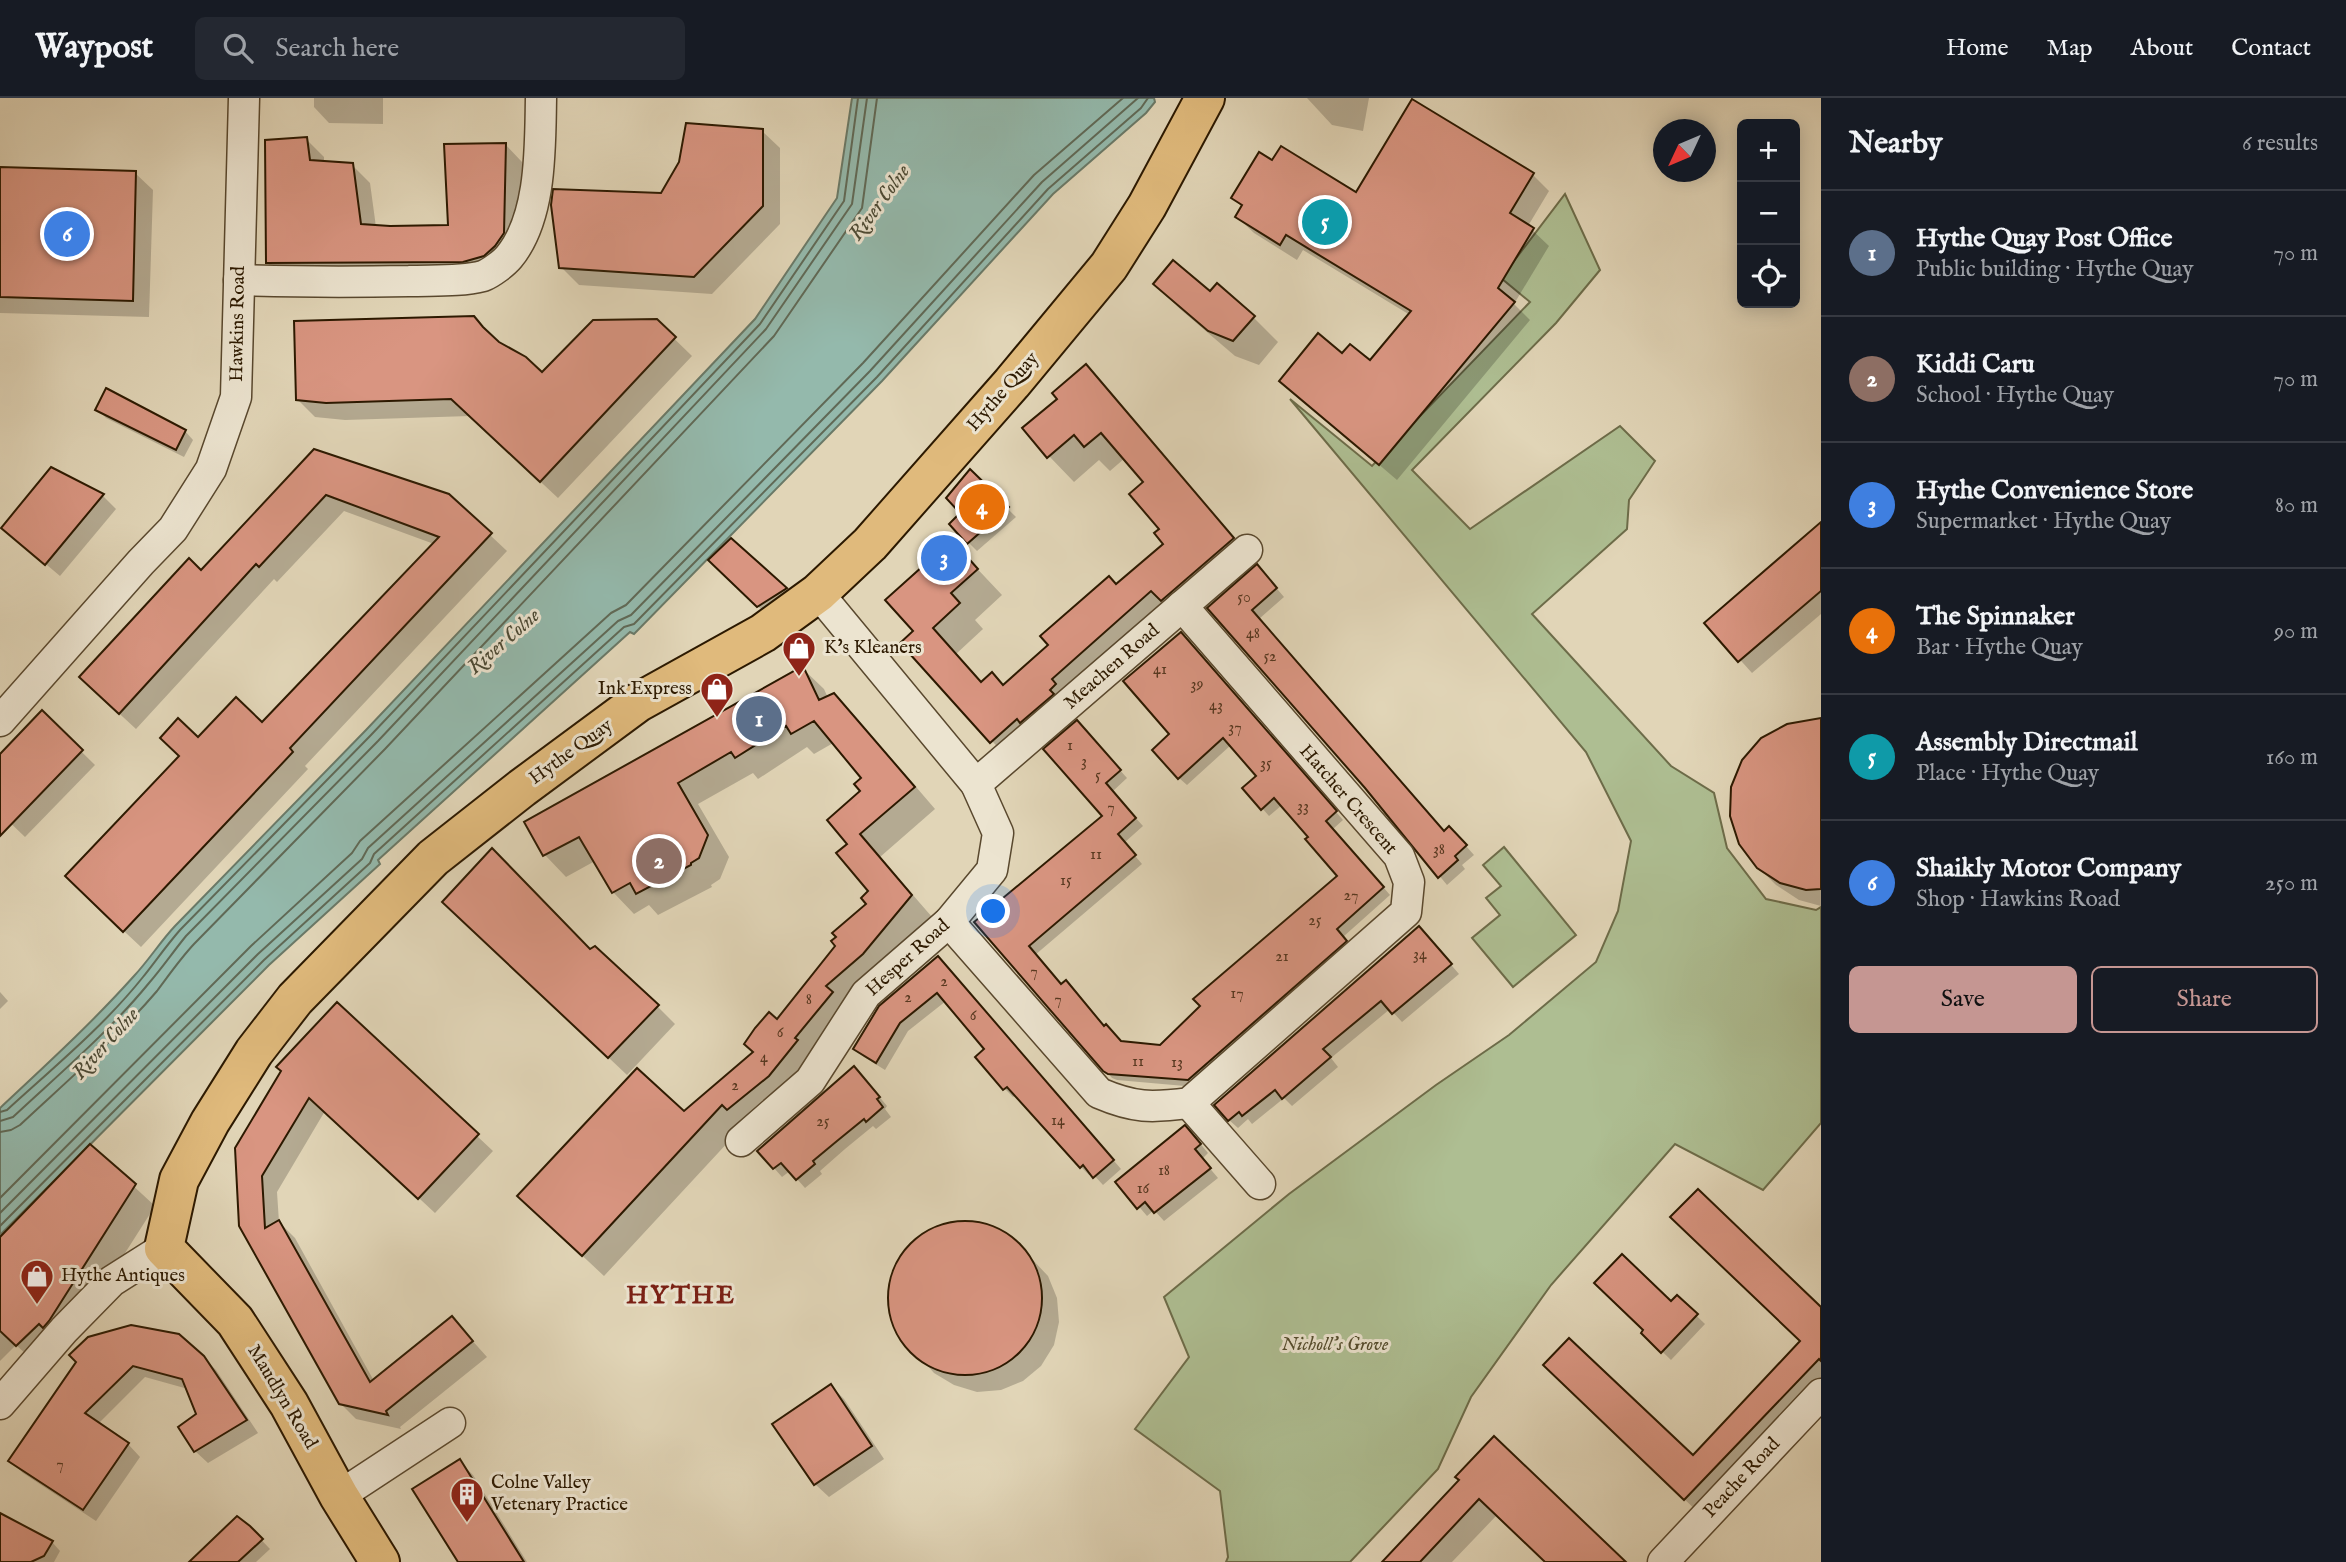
<!DOCTYPE html>
<meta charset="utf-8">
<style>
:root{--surface:#171b24;--page:#242831;--text:#f1f3f6;--muted:#9ea1a6;--line:#363941;--accent:#c59692}
body{margin:0;font-family:"IM FELL English",serif;background:var(--page);color:var(--text)}
.controls{position:absolute;right:21px;top:21px;display:grid;overflow:hidden;border-radius:10px;box-shadow:0 4px 18px #0003}
.controls button{width:63px;height:63px;display:grid;place-items:center;padding:0;border:0;border-bottom:2px solid var(--line);background:var(--surface);color:var(--text);font:35px sans-serif}
.compass{position:absolute;left:1653px;top:21px;width:63px;height:63px;border-radius:50%;background:var(--surface);box-shadow:0 4px 18px #0003;rotate:226deg}
.you{position:absolute;left:994px;top:814px;width:24px;height:24px;margin:-18px;border:5px solid #fff;border-radius:50%;background:#1a73e8;box-shadow:0 0 0 10px #1a73e833}
.badge{display:grid;place-items:center;width:46px;height:46px;border-radius:50%;background:var(--accent);color:#fff;font-size:23px;font-weight:700}
.pin{position:absolute;translate:-50% -50%;border:4px solid #fff;box-shadow:0 2px 7px #0006}
.list{margin:0;padding:0;list-style:none}
h2{display:flex;justify-content:space-between;align-items:center;height:91px;margin:0;padding:0 28px;font-size:30px}
h2 small{font-size:23px;font-weight:400;color:var(--muted)}
.list li{display:grid;grid-template-columns:46px 1fr auto;gap:21px;align-items:center;box-sizing:border-box;height:126px;padding:0 28px;border-top:2px solid var(--line)}
.list b{display:block;font-size:26px;white-space:nowrap}
.list p{margin:0;font-size:23px;white-space:nowrap;color:var(--muted)}
.list em{font-size:23px;font-style:normal;color:var(--muted)}
.actions{display:flex;gap:14px;padding:21px 28px}
.actions a{flex:1;padding:16px 0;border:2px solid var(--accent);border-radius:10px;text-align:center;font-size:24px;color:var(--accent)}
.actions .main{background:var(--accent);color:#111}
.icon{flex:none;width:38px;height:38px;fill:none;stroke:currentColor;stroke-width:2;stroke-linecap:round;stroke-linejoin:round}
.map{position:relative;flex:none;width:1821px;height:1464px;overflow:hidden}
header{display:flex;align-items:center;gap:42px;box-sizing:border-box;height:98px;padding:0 35px;background:var(--surface);border-bottom:2px solid var(--line)}
header strong{font-size:33px}
nav{display:flex;gap:38px;margin-inline-start:auto;font-size:24px}
.search{width:490px;height:63px;background:var(--page);display:flex;align-items:center;gap:18px;box-sizing:border-box;padding:0 24px;border-radius:10px;color:var(--muted);font-size:26px}
main{display:flex}
aside{flex:1;background:var(--surface)}
.map>svg:first-child{display:block}
.green{fill:#aebe92;stroke:#6d6c49;stroke-width:2}
.water{fill:#94b9ac;stroke:#6a7967;stroke-width:2}
.shadow{fill:#0003}
.lines{fill:none;stroke-linecap:round;stroke-linejoin:round}
.shore{stroke:#606956;stroke-width:2}
.building{fill:#d99581;stroke:#2c1900;stroke-width:2}
.minor-casing{stroke:#59482e;stroke-width:33}
.major-casing{stroke:#2c1900;stroke-width:42}
.minor{stroke:#ece4d0;stroke-width:30}
.major{stroke:#e0ba7c;stroke-width:38}
.labels{text-anchor:middle;dominant-baseline:central;stroke-width:6;stroke-linejoin:round;paint-order:stroke}
.number-label{font-size:16px;fill:#573820}
.street-label{font-size:19px;fill:#2c1900;stroke:#ece4d0}
.poi-label{font-size:19px;fill:#2c1900;stroke:#ece4d0;text-anchor:start}
.park-label{font-size:19px;font-style:italic;fill:#534b2c;stroke:#ece4d0}
.water-label{font-size:21px;font-style:italic;fill:#4b4934;stroke:#ece4d0}
.district-label{font-size:26px;font-weight:bold;letter-spacing:2px;fill:#7a1f14;stroke:#ece4d0}
</style>
<header>
<strong>Waypost</strong>
<div class="search"><svg class="icon" aria-label="search" viewBox="0 0 24 24"><circle cx="10" cy="10" r="6"/><path d="M15 15l6 6"/></svg>Search here</div>
<nav><a>Home</a><a>Map</a><a>About</a><a>Contact</a></nav>
</header>
<main>
<div class="map">
<svg width="1821" height="1464" viewBox="0 0 1821 1464">
<rect width="100%" height="100%" fill="#e1d5b7"/>
<filter id="stains"><feTurbulence type="fractalNoise" baseFrequency=".00286" numOctaves="4"/><feColorMatrix values="0 0 0 0 .2 0 0 0 0 .09 0 0 0 0 .02 0 0 0 .5 -.17"/></filter>
<radialGradient id="worn" r=".72"><stop offset=".6" stop-color="#630" stop-opacity="0"/><stop offset="1" stop-color="#630" stop-opacity=".3"/></radialGradient>
<g class="green">
<polygon points="1565,96 1600,172 1556,225 1412,372 1470,431 1620,328 1655,363 1629,402 1627,431 1532,516 1671,668 1714,695 1727,750 1766,801 1816,812 1821,809 1821,1025 1763,1092 1675,1046 1551,1187 1471,1299 1438,1371 1350,1464 1226,1464 1228,1459 1220,1393 1135,1331 1189,1259 1164,1199 1289,1096 1436,987 1509,937 1596,864 1618,813 1631,743 1586,654 1290,301 1372,368 1530,204 1501,180"/>
<polygon points="1504,749 1576,837 1513,889 1472,840 1500,817 1486,800 1501,788 1483,767"/>
</g>
<path class="water" d="M852,0H1154L1155,4L1146,15L1053,96L882,283L634,536L630,534L378,762L380,766L269,867L0,1137V1010C46,967 92,925 134,878C149,862 160,844 175,828L366,632L755,221L837,100Z"/>
<g class="shadow">
<polygon points="314,0 383,0 383,26 329,25 314,9"/>
<polygon points="1307,0 1369,0 1363,33 1332,27"/>
<polygon points="1413,3 1533,77 1549,93 1528,128 1549,148 1514,206 1530,222 1397,382 1281,283 1343,257 1370,265 1410,217 1303,152 1297,162 1254,135 1237,119 1243,110 1233,100 1273,64 1357,96"/>
<polygon points="762,33 780,50 780,126 712,196 579,187 561,169 662,97"/>
<polygon points="306,41 324,59 324,65 352,67 370,85 376,129 450,128 505,46 522,64 521,153 512,166 285,182 267,165"/>
<polygon points="0,71 135,75 153,92 149,219 0,215"/>
<polygon points="1155,186 1210,196 1253,219 1278,244 1259,267 1235,258 1180,211"/>
<polygon points="474,219 498,246 543,276 656,223 692,258 558,400 470,318 345,322 315,319 298,302"/>
<polygon points="1086,269 1111,294 1284,499 1259,521 1444,734 1458,739 1474,757 1462,767 1465,771 1447,787 1366,689 1208,509 1187,527 1177,517 1074,618 1078,622 1076,623 1127,680 1112,694 1143,728 1124,745 1142,766 1035,857 1062,888 1121,945 1161,949 1339,778 1282,707 1269,718 1262,710 1258,679 1231,647 1187,687 1179,680 1172,636 1189,544 1343,722 1333,731 1390,797 1343,839 1353,851 1196,989 1117,982 1112,980 977,825 1105,718 1043,645 1016,669 902,545 916,533 952,444 1002,497 975,522 983,531 956,556 983,585 1004,589 1165,446 1146,384 1125,360 1110,373 1099,362 1074,384 1049,358 1059,301"/>
<polygon points="97,311 185,333 193,342 184,359 106,320"/>
<polygon points="315,353 490,437 507,453 305,668 308,671 141,849 83,795 199,642 262,626 434,446 344,413 277,484 274,481 136,631 97,595 201,474"/>
<polygon points="52,371 103,398 116,411 60,478 3,430"/>
<polygon points="970,374 1016,419 977,453 968,444 963,415"/>
<polygon points="1821,426 1821,516 1752,575 1707,525"/>
<polygon points="731,442 786,491 794,500 767,517 710,462"/>
<polygon points="802,570 824,591 828,600 834,597 856,619 935,711 880,759 932,819 816,962 744,1027 604,1178 541,1119 684,1016 754,955 869,806 871,794 850,746 864,680 835,644 814,656 807,649 758,681 753,675 698,706 729,759 720,781 711,787 712,789 658,817 649,807 634,816 613,794 595,763 566,779 545,757 526,725"/>
<polygon points="42,615 95,667 25,739 0,715 0,658"/>
<polygon points="1821,624 1821,808 1799,802 1776,787 1758,769"/>
<polygon points="462,821 590,853 657,908 675,926 627,977"/>
<polygon points="1427,839 1459,876 1402,924 1390,911 1331,960 1338,969 1292,1008 1284,1000 1252,1026 1248,1021 1238,1030 1229,1022"/>
<polygon points="946,868 1121,1071 1103,1087 1092,1075 1089,1077 1081,1069 1016,997 1013,999 1005,991 987,951 946,903 908,933 885,972 864,959 855,951"/>
<polygon points="0,894 8,903 0,911"/>
<polygon points="337,907 493,1053 435,1115 325,1013 277,1094 279,1124 295,1140 374,1283 452,1220 487,1259 400,1329 401,1331 356,1321 340,1305 241,1127 237,1051"/>
<polygon points="863,979 887,1008 885,1011 891,1019 876,1031 873,1028 845,1051 820,1073 822,1076 805,1090 790,1073 782,1079 759,1053"/>
<polygon points="1193,1037 1208,1055 1202,1061 1218,1080 1164,1123 1154,1112 1147,1118 1118,1084"/>
<polygon points="90,1048 155,1108 69,1243 37,1266 16,1247 0,1263 0,1142"/>
<polygon points="967,1124 992,1129 1013,1141 1048,1178 1057,1200 1059,1224 1054,1247 1041,1268 1023,1283 1001,1292 977,1294 954,1287 934,1275 899,1235 890,1210 891,1184 901,1160 918,1140 941,1128"/>
<polygon points="1677,1199 1705,1226 1671,1262 1643,1235"/>
<polygon points="1821,1212 1821,1294 1703,1419 1563,1285 1693,1360 1803,1244"/>
<polygon points="203,1259 216,1272 258,1335 208,1365 195,1353 198,1317 188,1291 145,1279 98,1326 128,1346 140,1359 96,1423 23,1375 10,1363 78,1264"/>
<polygon points="831,1288 844,1301 884,1361 829,1399 815,1386"/>
<polygon points="460,1364 473,1377 527,1464 460,1464"/>
<polygon points="1462,1382 1623,1464 1547,1464 1497,1417 1452,1464 1405,1464"/>
<polygon points="0,1417 52,1444 60,1453 54,1464 0,1464"/>
<polygon points="249,1429 270,1451 256,1464 192,1464"/>
</g>
<g class="lines">
<g class="shore">
<path d="M0,1014L7,1012C53,970 104,928 143,879C155,864 166,848 180,832L371,637L760,226L844,103L858,0"/>
<path d="M0,1023L13,1019C59,976 109,934 149,885C162,870 173,854 186,838L378,643L766,231L852,106L867,0"/>
<path d="M0,1034L11,1032L20,1027C66,984 116,941 157,893C169,877 180,861 194,846L385,651L774,238L862,110L877,0"/>
<polyline points="0,1100 251,848 352,755 360,743 611,515 626,507 863,265 1034,77 1123,0"/>
<polyline points="0,1115 258,856 362,761 368,750 618,523 631,517 870,273 1042,84 1138,0"/>
<polyline points="0,1128 264,862 370,765 374,756 624,529 634,526 877,279 1048,91 1141,10 1148,0"/>
</g>
</g>
<g class="building">
<polygon points="1412,1 1534,75 1510,115 1534,130 1498,190 1515,204 1379,367 1279,283 1318,235 1342,255 1350,246 1370,262 1411,213 1286,137 1280,147 1235,119 1242,107 1231,100 1259,54 1272,62 1281,48 1356,94"/>
<polygon points="686,25 763,31 763,108 694,179 559,170 551,107 553,91 661,95 679,64"/>
<polygon points="307,39 310,62 353,65 361,126 390,128 448,127 444,46 506,45 504,135 495,148 484,158 463,164 266,165 265,42"/>
<polygon points="0,69 136,73 133,203 0,199"/>
<polygon points="1173,162 1210,193 1217,185 1255,218 1233,243 1208,233 1153,186"/>
<polygon points="474,218 483,229 499,244 526,259 542,274 593,222 657,221 676,239 540,384 451,301 326,305 296,302 294,223"/>
<polygon points="1086,266 1234,440 1161,503 1151,493 1052,581 1056,586 1050,592 1054,596 1020,625 1017,621 990,645 900,545 913,533 885,502 952,442 978,471 951,495 960,505 933,530 981,584 992,574 1003,587 1048,547 1040,538 1109,478 1116,486 1163,446 1154,435 1159,431 1129,396 1143,384 1101,335 1084,349 1074,337 1047,360 1022,330 1057,301 1052,295"/>
<polygon points="106,290 186,332 176,352 95,312"/>
<polygon points="314,351 449,396 492,435 290,650 293,654 123,834 65,778 179,658 160,640 178,620 198,639 236,599 262,624 439,439 326,397 259,469 256,466 119,616 79,579 189,460 201,472"/>
<polygon points="51,369 104,396 45,467 1,430"/>
<polygon points="970,371 1009,409 967,446 949,426 960,415 946,400"/>
<polygon points="1821,424 1821,493 1738,564 1704,525"/>
<polygon points="731,440 787,490 757,509 708,462"/>
<polygon points="1257,466 1277,490 1252,512 1444,733 1449,728 1467,747 1455,758 1458,762 1438,780 1365,690 1207,510"/>
<polygon points="1181,534 1337,713 1326,723 1384,789 1337,831 1347,843 1188,982 1108,976 1103,973 974,824 1102,718 1043,651 1077,622 1121,672 1106,685 1136,720 1118,736 1136,757 1029,848 1061,886 1066,882 1104,928 1106,926 1121,943 1160,947 1200,908 1193,901 1337,778 1305,741 1308,739 1274,700 1261,712 1242,690 1256,678 1223,640 1178,681 1152,652 1169,636 1123,583"/>
<polygon points="803,568 819,602 834,595 915,689 860,736 912,797 863,856 826,888 833,894 795,940 798,942 769,978 727,1012 722,1007 582,1158 517,1098 637,970 684,1013 753,954 744,946 755,930 769,914 777,921 835,848 831,843 836,839 832,835 866,806 861,800 868,793 836,755 847,746 827,722 860,693 854,686 861,680 814,623 791,636 786,628 735,660 731,654 678,685 708,737 699,760 691,765 691,767 636,796 630,785 612,795 579,739 543,758 524,724"/>
<polygon points="42,612 83,652 0,738 0,656"/>
<polygon points="1821,620 1821,791 1806,792 1780,785 1757,770 1739,746 1730,718 1731,689 1742,662 1761,640 1787,626"/>
<polygon points="492,750 590,851 595,848 659,907 608,960 442,804"/>
<polygon points="1419,828 1452,866 1392,916 1381,903 1323,951 1331,959 1282,1001 1275,992 1242,1018 1239,1014 1228,1023 1214,1007"/>
<polygon points="938,858 1114,1062 1093,1080 1083,1067 1080,1070 1007,989 1003,992 975,959 984,951 937,895 900,925 876,965 853,951 879,908"/>
<polygon points="337,904 479,1036 418,1101 309,1000 262,1078 265,1130 279,1122 370,1284 452,1218 473,1243 386,1313 388,1317 339,1306 239,1128 235,1050 281,973 276,969"/>
<polygon points="854,968 880,999 877,1001 883,1009 866,1024 864,1021 837,1043 813,1063 815,1066 796,1082 781,1065 773,1071 757,1053"/>
<polygon points="1185,1027 1201,1046 1195,1051 1211,1070 1154,1115 1145,1104 1137,1111 1115,1084"/>
<polygon points="90,1046 136,1086 49,1223 43,1230 39,1226 16,1248 0,1233 0,1139"/>
<polygon points="1698,1091 1821,1209 1821,1263 1819,1261 1684,1402 1543,1267 1569,1240 1693,1357 1800,1243 1670,1119"/>
<circle cx="965" cy="1200" r="77"/>
<polygon points="1622,1156 1671,1203 1677,1197 1698,1216 1661,1255 1641,1235 1643,1232 1594,1185"/>
<polygon points="131,1227 179,1236 204,1258 247,1322 194,1354 178,1329 196,1316 182,1281 133,1268 85,1315 129,1345 83,1412 8,1363 76,1264 69,1257 88,1239"/>
<polygon points="831,1286 872,1348 814,1387 772,1326"/>
<polygon points="1494,1338 1626,1464 1545,1464 1479,1401 1420,1464 1382,1464 1459,1382 1455,1379"/>
<polygon points="460,1361 524,1464 458,1464 412,1391"/>
<polygon points="0,1415 53,1443 44,1458 31,1464 0,1464"/>
<polygon points="237,1418 250,1428 263,1441 238,1464 189,1464"/>
</g>
<g class="lines">
<defs>
<g id="minor">
<path d="M239,182C295,184 352,184 409,183C432,182 460,184 483,178C491,175 504,165 509,159C542,119 540,49 541,0"/>
<polyline points="0,623 141,464 173,431 211,371 236,299 244,0"/>
<polyline points="976,686 1247,452"/>
<path d="M949,824L1099,995C1134,1010 1151,1010 1189,1005L1406,814L1409,784L1399,758L1182,508"/>
<polyline points="1189,1005 1260,1086"/>
<polyline points="741,1043 810,983 866,896 949,824 992,772 998,735 976,686 818,495"/>
<polyline points="0,1306 64,1232 112,1183 164,1150"/>
<polyline points="339,1398 450,1325"/>
<polyline points="1663,1464 1821,1296"/>
</g>
<polyline id="major" points="380,1464 339,1398 289,1306 235,1223 164,1150 179,1082 210,1024 254,954 295,901 433,760 522,690 637,605 763,535 818,495 870,446 1012,285 1109,168 1147,108 1205,0"/>
</defs>
<use href="#minor" class="minor-casing"/>
<use href="#major" class="major-casing"/>
<use href="#minor" class="minor"/>
<use href="#major" class="major"/>
</g>
<defs>
<symbol id="shop-pin" viewBox="-11 -11 22 30"><path d="M0 17L-7.5 6A9.5 9.5 0 1 1 7.5 6Z" fill="#8f2418" stroke="#ece4d0"/><path d="M-5-2.5h2.3a2.7 3.5 0 0 1 5.4 0H5L5.5 6h-11ZM-1.5-2.5h3a1.5 2.3 0 0 0-3 0Z" fill="#fff"/></symbol>
<symbol id="building-pin" viewBox="-11 -11 22 30"><path d="M0 17L-7.5 6A9.5 9.5 0 1 1 7.5 6Z" fill="#8f2418" stroke="#ece4d0"/><path d="M-4-6H4V6H1V3H-1V6H-4ZM-2.5-4.3h1.7v1.8h-1.7ZM.8-4.3h1.7v1.8H.8ZM-2.5-1h1.7V.8h-1.7ZM.8-1h1.7V.8H.8Z" fill="#fff"/></symbol>
</defs>
<g fill-rule="evenodd">
<use href="#shop-pin" x="780" y="531" width="38" height="52"/>
<use href="#shop-pin" x="698" y="572" width="38" height="52"/>
<use href="#shop-pin" x="18" y="1159" width="38" height="52"/>
<use href="#building-pin" x="448" y="1377" width="38" height="52"/>
</g>
<g class="labels">
<g class="number-label">
<text x="1244" y="500">50</text>
<text x="1253" y="536">48</text>
<text x="1270" y="559">52</text>
<text x="1160" y="572">41</text>
<text x="1197" y="587">39</text>
<text x="1216" y="608">43</text>
<text x="1235" y="630">37</text>
<text x="1070" y="648">1</text>
<text x="1084" y="664">3</text>
<text x="1266" y="666">35</text>
<text x="1098" y="678">5</text>
<text x="1303" y="709">33</text>
<text x="1111" y="710">7</text>
<text x="1439" y="752">38</text>
<text x="1096" y="757">11</text>
<text x="1066" y="783">15</text>
<text x="1351" y="798">27</text>
<text x="1315" y="823">25</text>
<text x="1420" y="857">34</text>
<text x="1282" y="859">21</text>
<text x="1034" y="874">7</text>
<text x="944" y="884">2</text>
<text x="1237" y="896">17</text>
<text x="908" y="900">2</text>
<text x="809" y="902">8</text>
<text x="1058" y="902">7</text>
<text x="973" y="918">6</text>
<text x="780" y="935">6</text>
<text x="764" y="960">4</text>
<text x="1138" y="964">11</text>
<text x="1177" y="965">13</text>
<text x="735" y="988">2</text>
<text x="1058" y="1023">14</text>
<text x="823" y="1024">25</text>
<text x="1164" y="1073">18</text>
<text x="1143" y="1091">16</text>
<text x="60" y="1367">7</text>
</g>
<g class="street-label">
<text transform="translate(238 226) rotate(-89)">Hawkins Road</text>
<text transform="translate(1003 294) rotate(-49)">Hythe Quay</text>
<text transform="translate(1112 569) rotate(-41)">Meachen Road</text>
<text transform="translate(571 654) rotate(-36)">Hythe Quay</text>
<text transform="translate(1348 702) rotate(49)">Hatcher Crescent</text>
<text transform="translate(908 860) rotate(-42)">Hesper Road</text>
<text transform="translate(282 1299) rotate(59)">Maudlyn Road</text>
<text transform="translate(1742 1380) rotate(-47)">Peache Road</text>
</g>
<g class="poi-label">
<text x="824" y="550">K's Kleaners</text>
<text x="692" y="591" text-anchor="end">Ink Express</text>
<text x="61" y="1178">Hythe Antiques</text>
<text x="491" y="1385">Colne Valley<tspan x="491" dy="22">Vetenary Practice</tspan></text>
</g>
<g class="park-label">
<text x="1335" y="1247">Nicholl's Grove</text>
</g>
<g class="water-label">
<text transform="translate(880 105) rotate(-54)">River Colne</text>
<text transform="translate(504 544) rotate(-41)">River Colne</text>
<text transform="translate(106 946) rotate(-48)">River Colne</text>
</g>
<g class="district-label">
<text x="681" y="1197">HYTHE</text>
</g>
</g>
<rect width="100%" height="100%" filter="url(#stains)"/>
<rect width="100%" height="100%" fill="url(#worn)"/>
</svg>
<div class="controls">
<button>+</button>
<button>−</button>
<button><svg class="icon" aria-label="locate" viewBox="0 0 24 24"><circle cx="12" cy="12" r="6"/><path d="M12 2v4M12 18v4M2 12h4M18 12h4"/></svg></button>
</div>
<svg class="compass" viewBox="-18 -18 36 36"><path d="M0-13l5 13h-10z" fill="#e53935"/><path d="M0 13l5-13h-10z" fill="#9ea1a6"/></svg>
<div class="you"></div>
<div class="pin badge" style="left:759px;top:621px;background:#5c6f8a">1</div>
<div class="pin badge" style="left:659px;top:763px;background:#8d6e63">2</div>
<div class="pin badge" style="left:944px;top:460px;background:#3f7fe0">3</div>
<div class="pin badge" style="left:982px;top:409px;background:#e8710a">4</div>
<div class="pin badge" style="left:1325px;top:124px;background:#0f9aa8">5</div>
<div class="pin badge" style="left:67px;top:136px;background:#3f7fe0">6</div>
</div>
<aside>
<h2>Nearby<small>6 results</small></h2>
<ul class="list">
<li><span class="badge" style="background:#5c6f8a">1</span><div><b>Hythe Quay Post Office</b><p>Public building · Hythe Quay</p></div><em>70 m</em></li>
<li><span class="badge" style="background:#8d6e63">2</span><div><b>Kiddi Caru</b><p>School · Hythe Quay</p></div><em>70 m</em></li>
<li><span class="badge" style="background:#3f7fe0">3</span><div><b>Hythe Convenience Store</b><p>Supermarket · Hythe Quay</p></div><em>80 m</em></li>
<li><span class="badge" style="background:#e8710a">4</span><div><b>The Spinnaker</b><p>Bar · Hythe Quay</p></div><em>90 m</em></li>
<li><span class="badge" style="background:#0f9aa8">5</span><div><b>Assembly Directmail</b><p>Place · Hythe Quay</p></div><em>160 m</em></li>
<li><span class="badge" style="background:#3f7fe0">6</span><div><b>Shaikly Motor Company</b><p>Shop · Hawkins Road</p></div><em>250 m</em></li>
</ul>
<div class="actions"><a class="main">Save</a><a>Share</a></div>
</aside>
</main>
